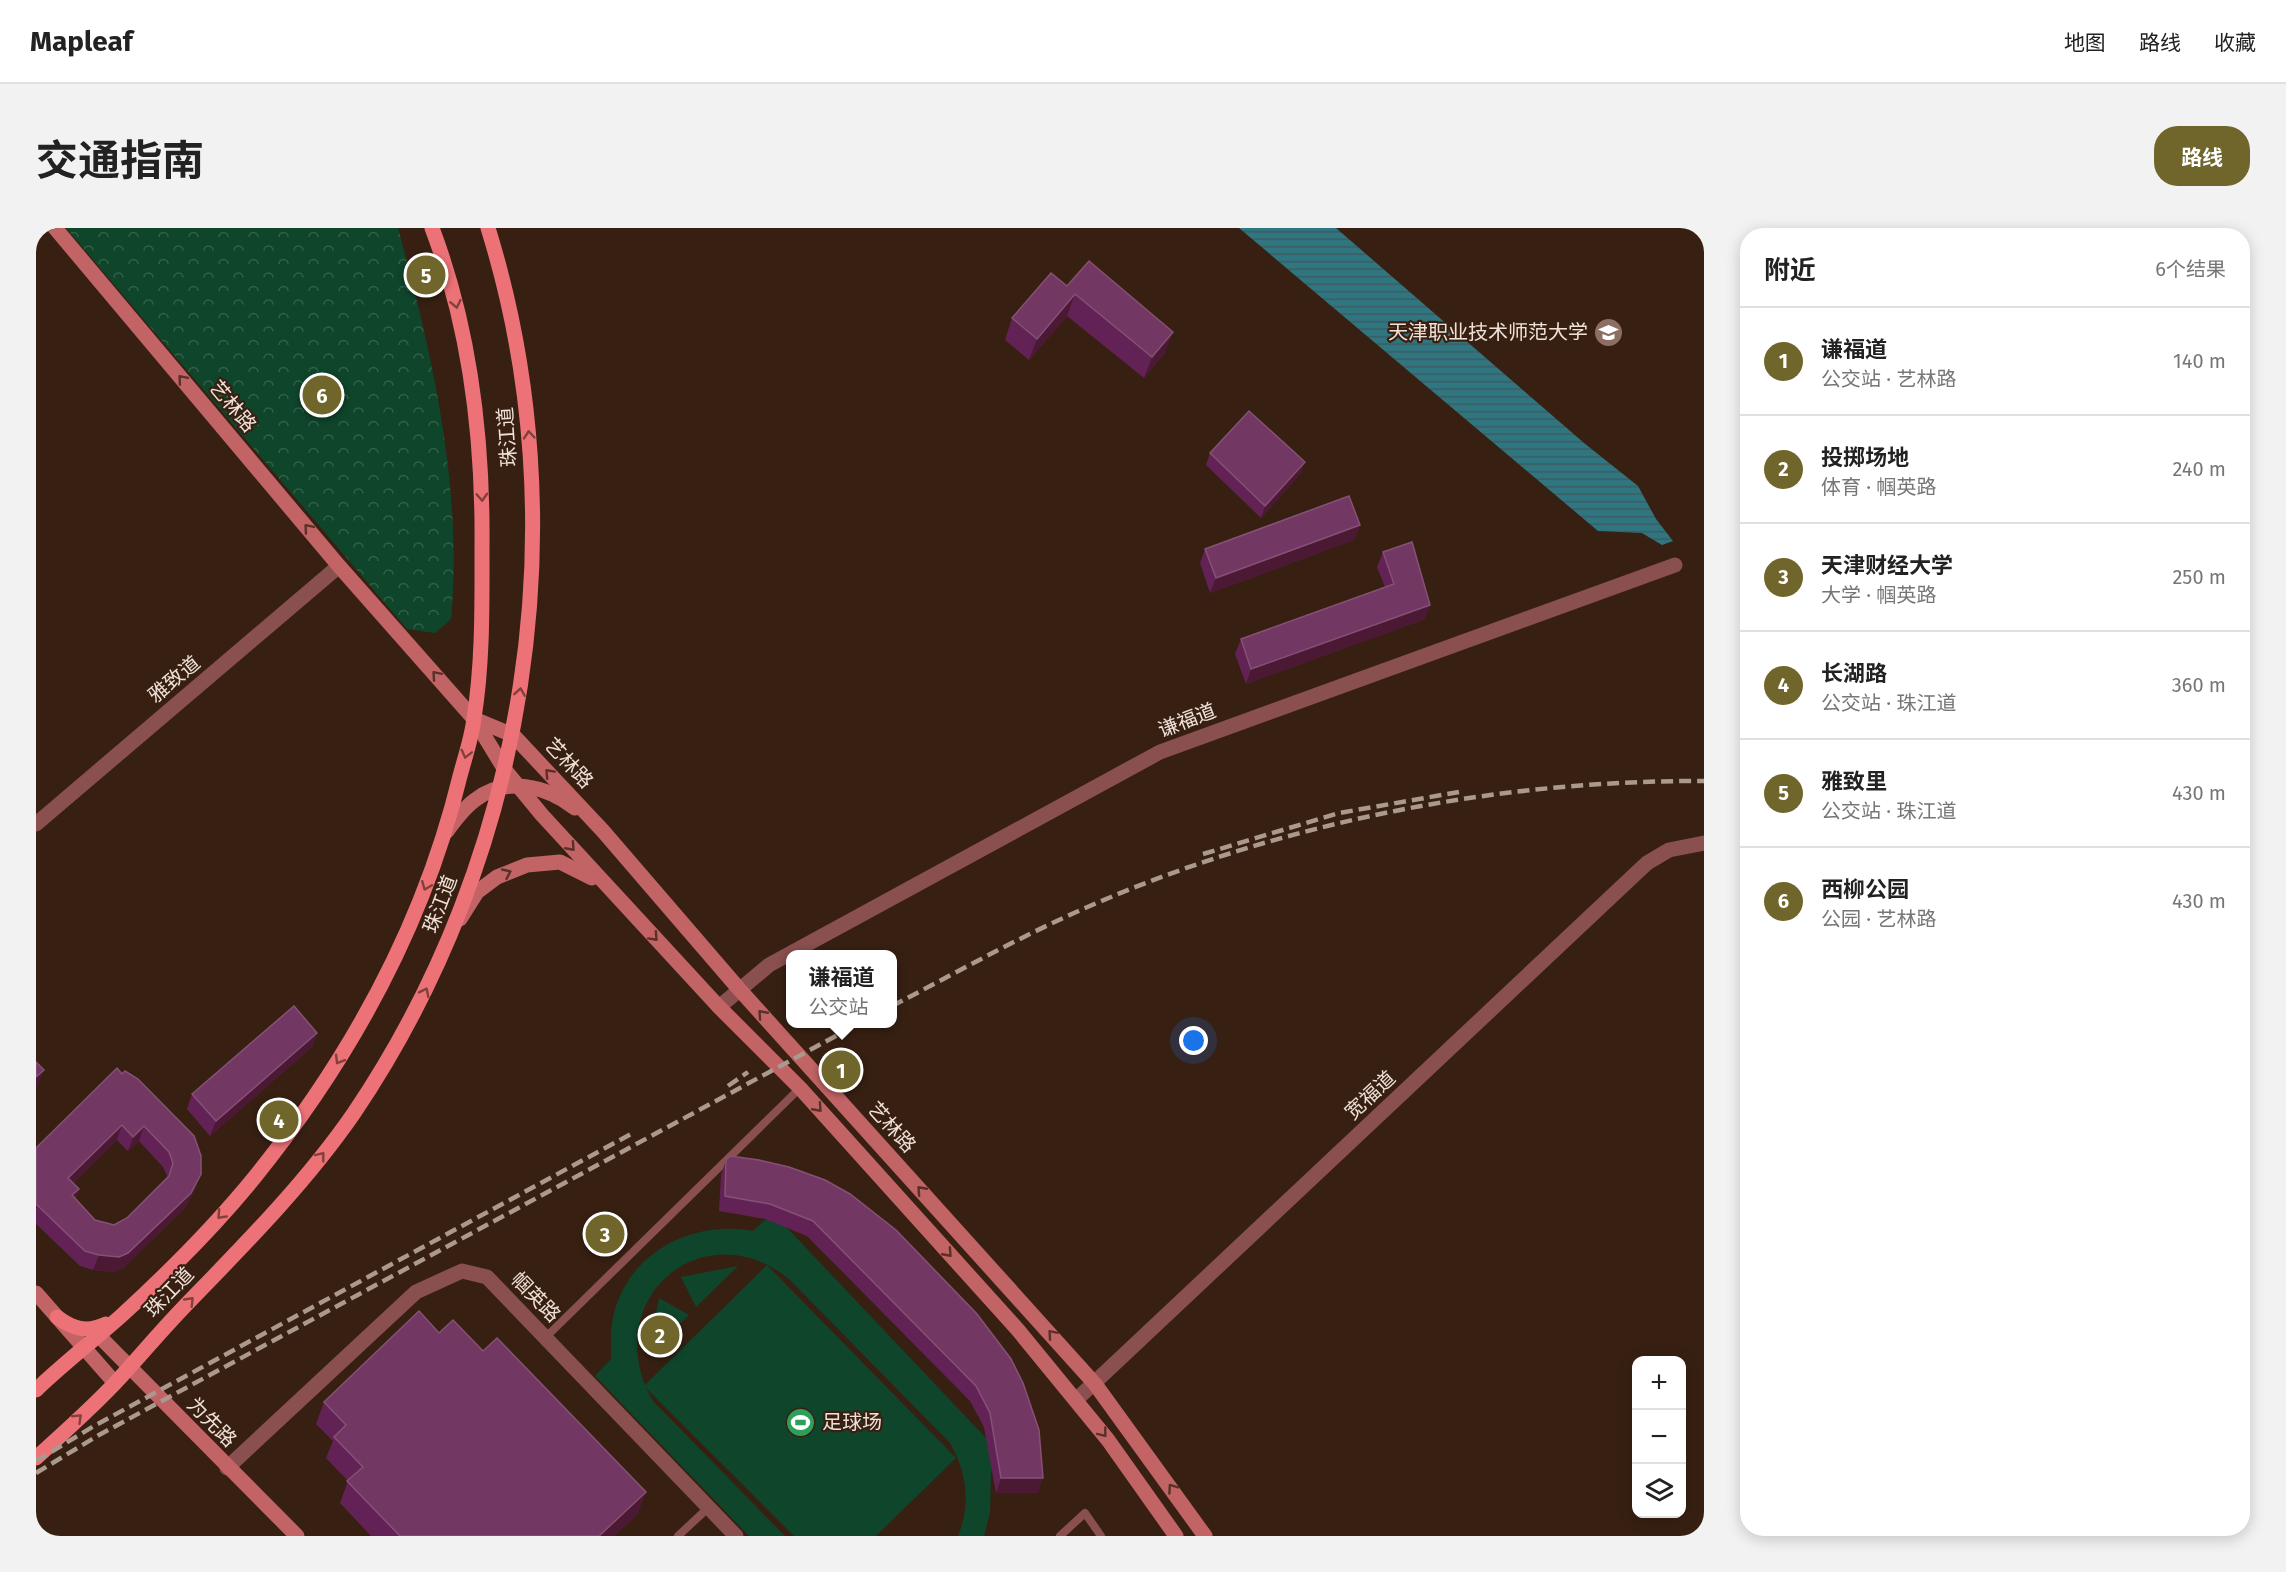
<!DOCTYPE html>
<html lang="zh">
<meta charset="utf-8">
<style>
:root{--surface:#fff;--page:#f2f2f2;--text:#222;--muted:#767676;--line:#e0e0e0;--accent:#70662b}
body{margin:0;font-family:"Fira Sans","Noto Sans SC",sans-serif;background:var(--page);color:var(--text)}
.controls{position:absolute;right:18px;bottom:18px;display:grid;overflow:hidden;border-radius:12px;box-shadow:0 3px 15px #0003}
.controls button{width:54px;height:54px;display:grid;place-items:center;padding:0;border:0;border-bottom:2px solid var(--line);background:var(--surface);color:var(--text);font:30px sans-serif}
.you{position:absolute;left:1158px;top:813px;width:21px;height:21px;margin:-15px;border:4px solid #fff;border-radius:50%;background:#1a73e8;box-shadow:0 0 0 9px #1a73e833}
.badge{display:grid;place-items:center;width:39px;height:39px;border-radius:50%;background:var(--accent);color:#fff;font-size:20px;font-weight:700}
.pin{position:absolute;translate:-50% -50%;border:3px solid #fff;box-shadow:0 2px 6px #0006}
.popup{position:absolute;left:750px;top:722px;width:111px;height:78px;box-sizing:border-box;display:grid;place-content:center;border-radius:12px;background:var(--surface);filter:drop-shadow(0 2px 4px #0005);font-size:20px;white-space:nowrap;color:var(--muted)}
.popup b{font-size:22px;color:var(--text)}
.popup::after{content:'';position:absolute;left:50%;top:100%;margin-left:-12px;border:12px solid transparent;border-top-color:var(--surface)}
.list{margin:0;padding:0;list-style:none}
h2{display:flex;justify-content:space-between;align-items:center;height:78px;margin:0;padding:0 24px;font-size:26px}
h2 small{font-size:20px;font-weight:400;color:var(--muted)}
.list li{display:grid;grid-template-columns:39px 1fr auto;gap:18px;align-items:center;box-sizing:border-box;height:108px;padding:0 24px;border-top:2px solid var(--line)}
.list b{display:block;font-size:22px;white-space:nowrap}
.list p{margin:0;font-size:20px;white-space:nowrap;color:var(--muted)}
.list em{font-size:20px;font-style:normal;color:var(--muted)}
.icon{flex:none;width:33px;height:33px;fill:none;stroke:currentColor;stroke-width:2;stroke-linecap:round;stroke-linejoin:round}
.map{position:relative;flex:none;width:1668px;height:1308px;overflow:hidden;border-radius:24px}
header{display:flex;align-items:center;gap:36px;box-sizing:border-box;height:84px;padding:0 30px;background:var(--surface);border-bottom:2px solid var(--line)}
header strong{font-size:28px}
nav{display:flex;gap:33px;margin-inline-start:auto;font-size:21px}
.intro{display:flex;align-items:center;justify-content:space-between;box-sizing:border-box;height:144px;padding:0 36px}
h1{margin:0;font-size:42px}
.button{padding:15px 27px;border-radius:24px;background:var(--accent);color:#fff;font-size:21px;font-weight:700}
main{display:flex;gap:36px;padding:0 36px}
aside{flex:1;background:var(--surface);border-radius:24px;box-shadow:0 3px 15px #0003}
.map>svg:first-child{display:block}
.forest{fill:url(#forest-crowns)}
.pitch{fill:#0f452b}
.water{fill:url(#water-rules)}
.lines{fill:none;stroke-linecap:round;stroke-linejoin:round}
.lane{stroke:#8a4f4f;stroke-width:8}
.street{stroke:#8a4f4f;stroke-width:15}
.secondary{stroke:#c26366;stroke-width:15}
.primary{stroke:#ed7277;stroke-width:15}
.rail{stroke:#ab998e;stroke-width:4.5;stroke-dasharray:12 6;stroke-linecap:butt}
.wall{fill:#632255;fill-rule:evenodd}
.shaded-wall{fill:#4b1934}
.building{fill:#723763;stroke:#865175;stroke-width:1.5;fill-rule:evenodd}
.oneway{stroke:#80413a}
.oneway2{stroke:#5a3127}
.labels{text-anchor:middle;dominant-baseline:central;stroke-width:4.5;stroke-linejoin:round;paint-order:stroke}
.poi-label{font-size:20px;fill:#f0e0d8;stroke:#372012;text-anchor:end}
.street-label{font-size:20px;fill:#f0e0d8;stroke:#372012}
</style>
<header>
<strong>Mapleaf</strong>
<nav><a>地图</a><a>路线</a><a>收藏</a></nav>
</header>
<div class="intro"><h1>交通指南</h1><a class="button">路线</a></div>
<main>
<div class="map">
<svg width="1668" height="1308" viewBox="0 0 1668 1308">
<defs>
<pattern id="forest-crowns" width="20" height="18" patternUnits="userSpaceOnUse" patternTransform="scale(1.5)"><rect width="20" height="18" fill="#0f452b"/><path d="M2 6a3 3 0 1 1 6 0M12 15a3 3 0 1 1 6 0" fill="none" stroke="#326049"/></pattern>
<pattern id="water-rules" width="6" height="5" patternUnits="userSpaceOnUse" patternTransform="scale(1.5)"><rect width="6" height="5" fill="#307680"/><path d="M0 2.5h6" fill="none" stroke="#3c5c60"/></pattern>
</defs>
<rect width="100%" height="100%" fill="#372012"/>
<path class="forest" d="M30,0H362C396,126 427,260 415,391L399,405L371,401Z"/>
<g class="pitch">
<path d="M737,985L968,1229L955,1244L954,1285L948,1308H922C935,1276 931,1245 914,1215L753,1051C673,986 572,1061 609,1157L731,1037L920,1230L840,1308H758L610,1160L617,1173L749,1308H713L559,1148L575,1131C575,1116 574,1100 578,1085C594,1023 658,992 717,1003Z"/>
<polygon points="702,1038 660,1079 645,1049"/>
<polygon points="623,1070 653,1087 611,1128"/>
</g>
<polygon class="water" points="1203,0 1300,0 1548,215 1602,258 1620,291 1637,313 1626,317 1606,305 1562,303"/>
<g class="lines">
<g class="lane">
<polyline points="510,1109 764,860"/>
<polyline points="642,1308 672,1280"/>
<polyline points="1024,1308 1049,1285 1065,1308"/>
</g>
<g class="street">
<polyline points="0,596 303,338"/>
<polyline points="683,779 733,737 1124,524 1639,337"/>
<polyline points="1041,1171 1611,635 1633,622 1668,615"/>
<polyline points="191,1240 380,1064 426,1043 451,1049 700,1308"/>
</g>
<g class="secondary">
<polyline points="19,0 303,338 438,491 469,542 506,587 683,779 764,860 982,1102 1072,1212 1140,1308"/>
<polyline points="438,491 477,507 567,603 703,761 1059,1156 1169,1308"/>
<path d="M411,603C419,592 428,580 439,572C469,548 511,558 539,580"/>
<polyline points="424,691 441,664 461,649 491,637 524,634 556,650"/>
<polyline points="0,1065 79,1155"/>
<polyline points="62,1107 261,1308"/>
</g>
<g class="primary">
<path d="M21,1089C37,1101 51,1105 70,1096"/>
<path d="M0,1162C27,1136 57,1113 85,1088C131,1046 178,999 218,950C314,831 388,697 424,548C429,529 436,509 438,490C447,434 446,375 446,318C447,212 434,100 396,0"/>
<path d="M0,1230C27,1205 56,1180 81,1153C103,1129 124,1104 147,1080C207,1018 269,956 318,885C491,629 544,296 452,0"/>
</g>
<g class="rail">
<polyline points="1167,626 1303,585 1423,564"/>
<path d="M856,778C916,747 976,713 1038,685C1233,597 1454,552 1668,553"/>
<polyline points="692,858 712,844"/>
<polyline points="0,1233 58,1198 595,906"/>
<polyline points="0,1245 63,1207 822,796"/>
</g>
</g>
<g class="wall">
<polygon points="1031,58 1129,125 1108,150 1031,88 993,132 969,112 976,90"/>
<polygon points="1174,225 1265,245 1225,290 1170,237"/>
<polygon points="1324,297 1318,312 1174,365 1164,335 1169,321"/>
<polygon points="1347,324 1389,391 1210,456 1199,426 1205,411 1349,359 1341,339"/>
<polygon points="281,805 276,819 174,908 151,881 156,866"/>
<path d="M86,846L159,961L149,980L87,1040L78,1044L57,1042L44,1038L0,996V920ZM81,912L92,923L103,913L127,939L132,950L91,990L78,997L59,992L39,971L43,961L37,955Z"/>
<polygon points="690,932 860,1002 1002,1265 960,1265 948,1199 934,1173 771,1008 729,991 683,983 685,947"/>
<polygon points="403,1105 602,1286 578,1308 335,1308 304,1275 312,1253 290,1230 297,1213 280,1196 288,1174"/>
</g>
<g class="shaded-wall">
<polygon points="1039,66 1031,88 993,132 1001,111"/>
<polygon points="1137,104 1129,125 1108,150 1116,129"/>
<polygon points="1269,234 1265,245 1225,290 1229,278"/>
<polygon points="1324,297 1318,312 1174,365 1180,350"/>
<polygon points="1394,377 1389,391 1210,456 1215,441"/>
<polygon points="281,805 276,819 174,908 180,893"/>
<polygon points="8,842 2,857 0,859 0,849"/>
<polygon points="86,897 81,912 27,965 32,950"/>
<polygon points="108,898 103,913 92,923 97,909"/>
<polygon points="165,946 159,961 149,980 87,1040 78,1044 57,1042 63,1027"/>
<polygon points="43,961 37,975 36,967"/>
<polygon points="965,1250 1007,1250 1002,1265 960,1265"/>
<polygon points="610,1264 602,1286 578,1308 563,1308"/>
</g>
<g class="building">
<polygon points="1053,33 1137,104 1116,129 1039,66 1001,111 976,90 1015,45 1031,58"/>
<polygon points="1213,183 1269,234 1229,278 1174,225"/>
<polygon points="1313,268 1324,297 1180,350 1169,321"/>
<polygon points="1376,314 1394,377 1215,441 1205,411 1358,356 1347,324"/>
<polygon points="258,778 281,805 180,893 156,866"/>
<polygon points="0,834 8,842 0,849"/>
<path d="M81,840L86,846L89,843L102,851L158,908L165,928V946L155,965L92,1025L83,1029L63,1027L49,1023L0,976V920ZM86,897L97,909L108,898L133,924L137,935L133,948L91,990L78,997L59,992L36,967L43,961L32,950Z"/>
<polygon points="694,928 723,932 753,939 789,952 814,966 860,1002 941,1086 975,1131 987,1155 1003,1202 1007,1250 965,1250 954,1185 940,1158 777,993 734,976 689,968 690,932"/>
<polygon points="383,1083 403,1105 417,1092 447,1123 461,1110 610,1264 563,1308 364,1308 311,1253 327,1239 298,1209 310,1197 288,1174"/>
</g>
<defs><path id="oneway-chevron" d="M-2-3.5L2.5 0L-2 3.5" fill="none" stroke-width="1.6" stroke-linecap="round" stroke-linejoin="round" transform="scale(1.5)"/></defs>
<g class="oneway">
<use href="#oneway-chevron" transform="translate(420 76) rotate(78)"/>
<use href="#oneway-chevron" transform="translate(493 207) rotate(-95)"/>
<use href="#oneway-chevron" transform="translate(446 269) rotate(87)"/>
<use href="#oneway-chevron" transform="translate(484 464) rotate(-81)"/>
<use href="#oneway-chevron" transform="translate(430 526) rotate(104)"/>
<use href="#oneway-chevron" transform="translate(390 658) rotate(112)"/>
<use href="#oneway-chevron" transform="translate(389 764) rotate(-63)"/>
<use href="#oneway-chevron" transform="translate(303 832) rotate(121)"/>
<use href="#oneway-chevron" transform="translate(285 928) rotate(-52)"/>
<use href="#oneway-chevron" transform="translate(185 987) rotate(133)"/>
<use href="#oneway-chevron" transform="translate(154 1073) rotate(-46)"/>
<use href="#oneway-chevron" transform="translate(42 1190) rotate(-44)"/>
</g>
<g class="oneway2">
<use href="#oneway-chevron" transform="translate(146 151) rotate(-130)"/>
<use href="#oneway-chevron" transform="translate(272 300) rotate(-130)"/>
<use href="#oneway-chevron" transform="translate(400 447) rotate(-131)"/>
<use href="#oneway-chevron" transform="translate(513 545) rotate(-133)"/>
<use href="#oneway-chevron" transform="translate(535 619) rotate(48)"/>
<use href="#oneway-chevron" transform="translate(471 645) rotate(-25)"/>
<use href="#oneway-chevron" transform="translate(618 709) rotate(47)"/>
<use href="#oneway-chevron" transform="translate(726 786) rotate(-132)"/>
<use href="#oneway-chevron" transform="translate(782 880) rotate(48)"/>
<use href="#oneway-chevron" transform="translate(885 962) rotate(-132)"/>
<use href="#oneway-chevron" transform="translate(912 1025) rotate(48)"/>
<use href="#oneway-chevron" transform="translate(1016 1106) rotate(-131)"/>
<use href="#oneway-chevron" transform="translate(1067 1205) rotate(52)"/>
<use href="#oneway-chevron" transform="translate(1136 1260) rotate(-125)"/>
</g>
<defs>
<symbol id="university-disc" viewBox="-11 -11 22 22"><circle r="9.5" fill="#8d6e63" stroke="#372012"/><path d="M0-5L7-2L0 1L-7-2ZM-4 1L0 2.5L4 1V4Q0 6-4 4Z" fill="#fff"/></symbol>
<symbol id="stadium-disc" viewBox="-11 -11 22 22"><circle r="9.5" fill="#2e9e5b" stroke="#372012"/><path d="M0-5a6.5 5 0 1 0 0 10a6.5 5 0 1 0 0-10ZM-3.5-1.8h7v3.6h-7Z" fill="#fff"/></symbol>
</defs>
<g fill-rule="evenodd">
<use href="#university-disc" x="1556" y="88" width="33" height="33"/>
<use href="#stadium-disc" x="748" y="1178" width="33" height="33"/>
</g>
<g class="labels">
<g class="poi-label">
<text x="1552" y="104">天津职业技术师范大学</text>
<text x="786" y="1194" text-anchor="start">足球场</text>
</g>
<g class="street-label">
<text transform="translate(197 178) rotate(50)">艺林路</text>
<text transform="translate(471 209) rotate(-94)">珠江道</text>
<text transform="translate(138 451) rotate(-40)">雅致道</text>
<text transform="translate(1151 492) rotate(-21)">谦福道</text>
<text transform="translate(533 535) rotate(47)">艺林路</text>
<text transform="translate(404 676) rotate(-69)">珠江道</text>
<text transform="translate(1334 867) rotate(-43)">宽福道</text>
<text transform="translate(856 899) rotate(48)">艺林路</text>
<text transform="translate(133 1064) rotate(-46)">珠江道</text>
<text transform="translate(500 1069) rotate(46)">帼英路</text>
<text transform="translate(176 1194) rotate(45)">为先路</text>
</g>
</g>
</svg>
<div class="controls">
<button>+</button>
<button>−</button>
<button><svg class="icon" aria-label="layers" viewBox="0 0 24 24"><path d="M12 4l9 5-9 5-9-5zM3 14l9 5 9-5"/></svg></button>
</div>
<div class="you"></div>
<div class="pin badge" style="left:805px;top:842px">1</div>
<div class="popup"><b>谦福道</b>公交站</div>
<div class="pin badge" style="left:624px;top:1107px">2</div>
<div class="pin badge" style="left:569px;top:1006px">3</div>
<div class="pin badge" style="left:243px;top:892px">4</div>
<div class="pin badge" style="left:390px;top:47px">5</div>
<div class="pin badge" style="left:286px;top:167px">6</div>
</div>
<aside>
<h2>附近<small>6个结果</small></h2>
<ul class="list">
<li><span class="badge">1</span><div><b>谦福道</b><p>公交站 · 艺林路</p></div><em>140 m</em></li>
<li><span class="badge">2</span><div><b>投掷场地</b><p>体育 · 帼英路</p></div><em>240 m</em></li>
<li><span class="badge">3</span><div><b>天津财经大学</b><p>大学 · 帼英路</p></div><em>250 m</em></li>
<li><span class="badge">4</span><div><b>长湖路</b><p>公交站 · 珠江道</p></div><em>360 m</em></li>
<li><span class="badge">5</span><div><b>雅致里</b><p>公交站 · 珠江道</p></div><em>430 m</em></li>
<li><span class="badge">6</span><div><b>西柳公园</b><p>公园 · 艺林路</p></div><em>430 m</em></li>
</ul>
</aside>
</main>
